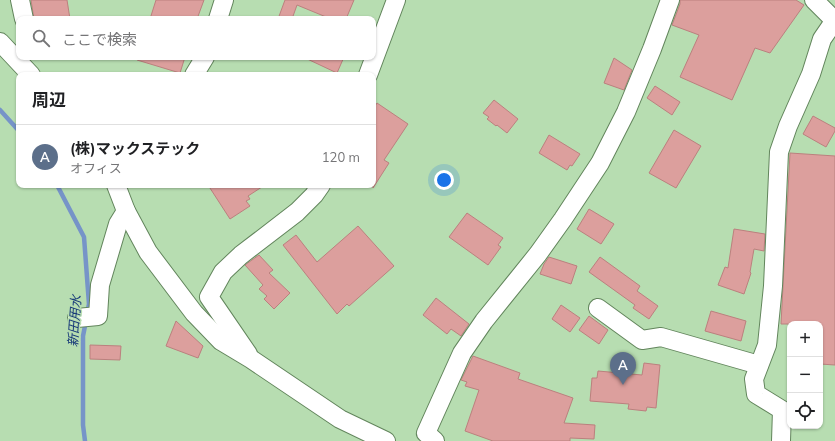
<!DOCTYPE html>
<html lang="ja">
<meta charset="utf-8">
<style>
:root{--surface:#fff;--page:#f6f6f6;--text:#202124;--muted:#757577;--line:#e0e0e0;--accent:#8d329d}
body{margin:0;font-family:Mulish,"Noto Sans JP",sans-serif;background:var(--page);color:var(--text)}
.controls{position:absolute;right:12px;bottom:12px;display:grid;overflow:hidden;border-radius:8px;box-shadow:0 1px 3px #0004}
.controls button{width:36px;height:36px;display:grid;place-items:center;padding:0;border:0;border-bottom:1px solid var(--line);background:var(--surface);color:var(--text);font:20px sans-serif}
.you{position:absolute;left:444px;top:180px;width:14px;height:14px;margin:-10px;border:3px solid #fff;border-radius:50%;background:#1a73e8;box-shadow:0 0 0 6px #1a73e833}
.badge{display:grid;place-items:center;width:26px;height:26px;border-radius:50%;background:var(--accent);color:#fff;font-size:13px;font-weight:700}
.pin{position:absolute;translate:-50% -33px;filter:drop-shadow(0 1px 2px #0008)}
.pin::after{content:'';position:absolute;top:21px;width:14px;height:12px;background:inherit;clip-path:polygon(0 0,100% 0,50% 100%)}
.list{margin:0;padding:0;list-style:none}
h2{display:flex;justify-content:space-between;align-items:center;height:52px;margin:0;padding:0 16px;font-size:17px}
h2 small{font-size:13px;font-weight:400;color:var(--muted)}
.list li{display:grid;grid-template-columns:26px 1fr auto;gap:12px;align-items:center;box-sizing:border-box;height:64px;padding:0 16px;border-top:1px solid var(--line)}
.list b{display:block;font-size:15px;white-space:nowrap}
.list p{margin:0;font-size:13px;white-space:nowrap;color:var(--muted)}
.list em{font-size:13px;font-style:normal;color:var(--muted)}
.icon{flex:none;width:22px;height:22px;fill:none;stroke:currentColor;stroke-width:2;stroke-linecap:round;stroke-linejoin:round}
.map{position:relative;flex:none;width:835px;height:441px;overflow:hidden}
.search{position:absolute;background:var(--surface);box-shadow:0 1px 3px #0004;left:16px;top:16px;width:360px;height:44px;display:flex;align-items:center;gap:10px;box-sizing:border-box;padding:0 14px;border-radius:8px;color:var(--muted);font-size:15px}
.panel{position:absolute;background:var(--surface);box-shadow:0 1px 3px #0004;left:16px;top:72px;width:360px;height:116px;border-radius:8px}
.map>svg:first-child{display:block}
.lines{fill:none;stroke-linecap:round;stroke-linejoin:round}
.stream{stroke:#7694c8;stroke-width:4.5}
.building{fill:#dc9f9d;stroke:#bb807e}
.minor-casing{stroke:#62855c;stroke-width:20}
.minor{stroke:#fff;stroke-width:18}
.labels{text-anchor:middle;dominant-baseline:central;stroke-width:3;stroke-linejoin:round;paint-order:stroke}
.water-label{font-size:13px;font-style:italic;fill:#183a79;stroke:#b7ddb1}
</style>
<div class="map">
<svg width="835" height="441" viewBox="0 0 835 441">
<rect width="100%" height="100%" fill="#b7ddb1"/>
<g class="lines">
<g class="stream">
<polyline points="0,110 19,131"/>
<polyline points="57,185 84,237 89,304 87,314"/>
<polyline points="85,441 83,425 83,336 86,321"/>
</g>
</g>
<g class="building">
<polygon points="31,0 67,0 70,19 34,19"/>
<polygon points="156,0 204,0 197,19 150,19"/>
<polygon points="285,0 354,0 346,19 331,19 297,5 292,19 278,19"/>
<polygon points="680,0 796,0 804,5 770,53 755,48 732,100 680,77 699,35 672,25 680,4"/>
<polygon points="137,57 185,57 180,73 137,60"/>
<polygon points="303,57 344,57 337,73"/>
<polygon points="614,58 632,70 624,90 604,83"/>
<polygon points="655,86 680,102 672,115 647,98"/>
<polygon points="494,100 518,119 507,133 497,125 496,126 487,119 489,117 483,113"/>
<polygon points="377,103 408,124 384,160 389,163 373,188 373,109"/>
<polygon points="813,116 835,128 835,131 826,147 803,134"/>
<polygon points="674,130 701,146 676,188 649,173"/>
<polygon points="549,135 580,154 572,166 570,165 567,170 539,153"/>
<polygon points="790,153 835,156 835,365 820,364 820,324 781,324"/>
<polygon points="208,185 265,185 248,196 250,199 246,201 250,206 230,219"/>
<polygon points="589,209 614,224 601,244 577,229"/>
<polygon points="467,213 503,238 498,245 501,247 488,265 449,237"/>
<polygon points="358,226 394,266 349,306 347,304 337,314 283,245 296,235 317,262"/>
<polygon points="734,229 765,234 764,251 754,249 750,272 751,273 744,294 718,285 725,267 728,268"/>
<polygon points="259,255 273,270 269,273 290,293 274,309 264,299 267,296 259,289 263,285 245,265"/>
<polygon points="549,257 577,266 571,284 540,274 544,264"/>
<polygon points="600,257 640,286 637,291 658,306 649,319 633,308 635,305 589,272"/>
<polygon points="436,298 469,324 461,336 451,329 447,334 423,315"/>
<polygon points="561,305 580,318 570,332 552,319"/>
<polygon points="711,311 746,321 741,341 705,331"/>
<polygon points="589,316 608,330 599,344 579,330"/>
<polygon points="176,321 203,346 198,358 166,346"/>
<polygon points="90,345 121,346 120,360 90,359"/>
<polygon points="473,356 520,373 518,379 573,398 564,423 595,425 594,439 570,438 570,441 493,441 465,431 479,390 465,386 467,382 461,380"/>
<polygon points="644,363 660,365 656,408 647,407 646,411 628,409 629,404 590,401 592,378 597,378 598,371 642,375"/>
</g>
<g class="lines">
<defs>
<g id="minor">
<polyline points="20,0 24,19"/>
<polyline points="814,0 835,21"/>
<polyline points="218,19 224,0"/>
<polyline points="0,42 31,75"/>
<polyline points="194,75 205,57"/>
<polyline points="368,75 396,0"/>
<polyline points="116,185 126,211 148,252 194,313 221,341 251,359 340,419 386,441"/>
<polyline points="598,308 642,340 661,337 759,365"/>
<polyline points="77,318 98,316 100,285 118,224 126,211"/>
<polyline points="248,354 209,297 223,272 241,255 297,212 314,195 321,185"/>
<polyline points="435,441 426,433 462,353 484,321 538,254 563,219 600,163 626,112 652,49 670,0"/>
<polyline points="781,441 782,410 756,394 754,379 767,345 773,286 779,152 788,126 811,74 822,39 835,20"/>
</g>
</defs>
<use href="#minor" class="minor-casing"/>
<use href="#minor" class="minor"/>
</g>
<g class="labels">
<g class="water-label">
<text transform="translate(74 321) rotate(-86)">新田用水</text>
</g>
</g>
</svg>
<div class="controls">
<button>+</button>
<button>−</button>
<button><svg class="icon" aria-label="locate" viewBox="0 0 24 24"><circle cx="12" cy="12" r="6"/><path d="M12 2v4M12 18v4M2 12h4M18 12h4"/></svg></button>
</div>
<div class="you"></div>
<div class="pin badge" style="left:623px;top:385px;background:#5c6f8a">A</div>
<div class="search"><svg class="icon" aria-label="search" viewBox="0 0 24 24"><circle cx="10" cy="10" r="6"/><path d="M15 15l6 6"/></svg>ここで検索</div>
<section class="panel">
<h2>周辺<small></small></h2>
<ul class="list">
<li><span class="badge" style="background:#5c6f8a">A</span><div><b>(株)マックステック</b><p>オフィス</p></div><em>120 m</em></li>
</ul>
</section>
</div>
